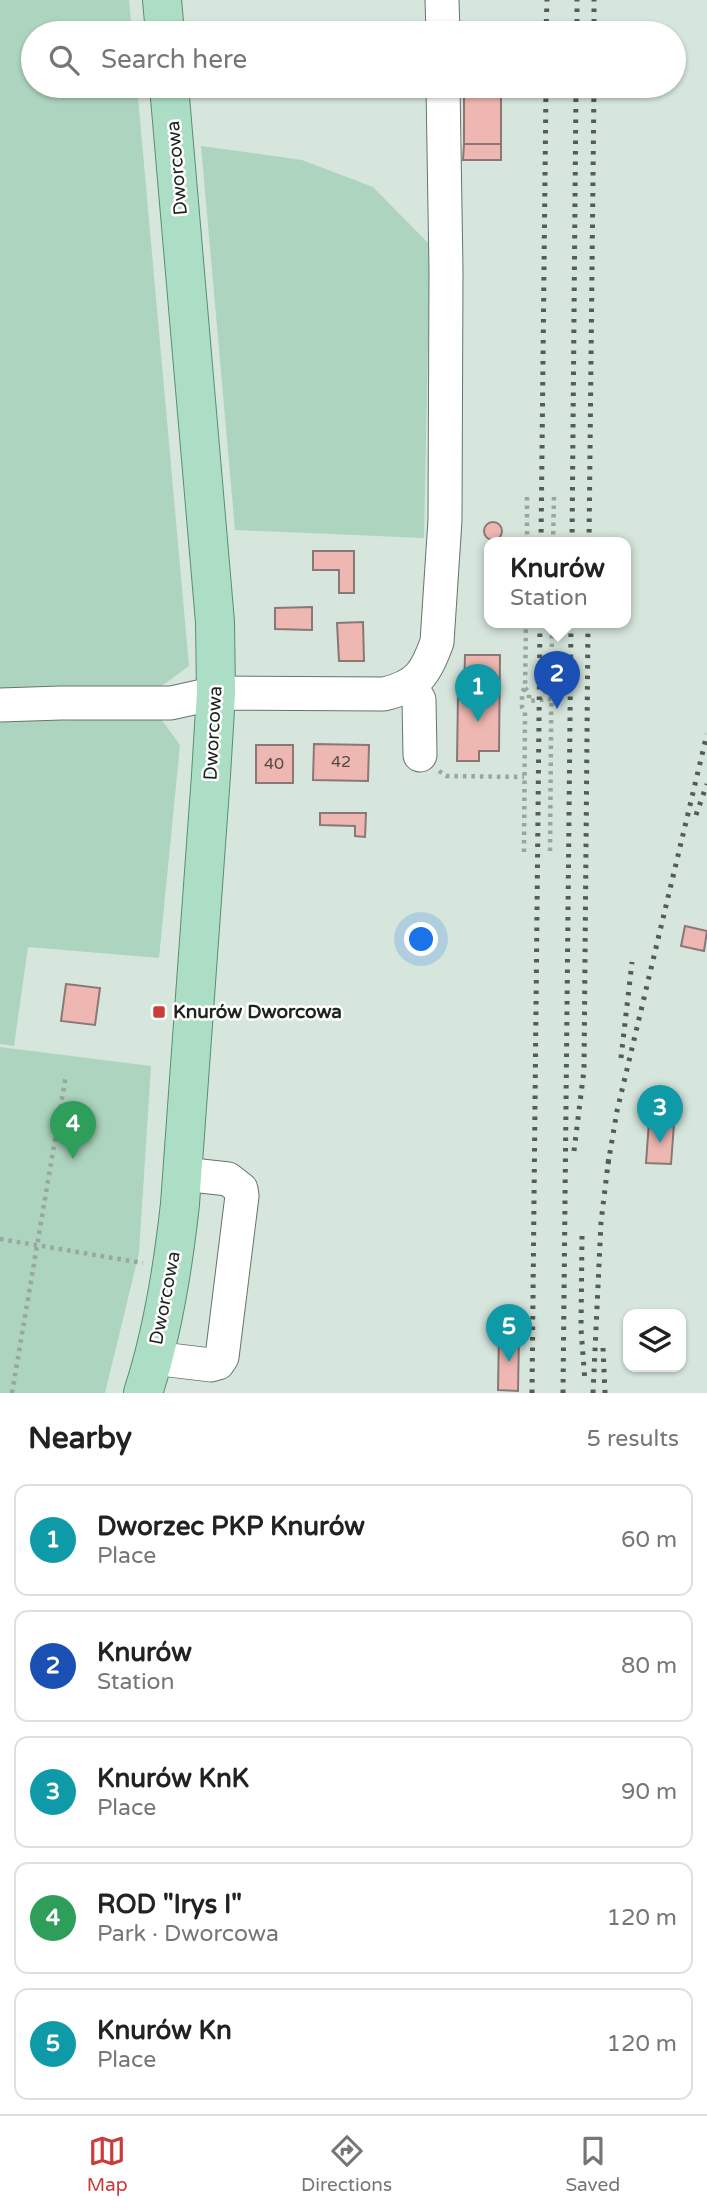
<!DOCTYPE html>
<meta charset="utf-8">
<style>
:root{--surface:#fff;--page:#f6f6f6;--text:#222;--muted:#767676;--line:#e0e0e0;--accent:#ca3b3a}
body{margin:0;font-family:"Varela Round",sans-serif;background:var(--page);color:var(--text)}
.controls{position:absolute;right:21px;bottom:21px;display:grid;overflow:hidden;border-radius:14px;box-shadow:0 2px 5px #0004}
.controls button{width:63px;height:63px;display:grid;place-items:center;padding:0;border:0;border-bottom:2px solid var(--line);background:var(--surface);color:var(--text);font:35px sans-serif}
.you{position:absolute;left:422px;top:940px;width:24px;height:24px;margin:-18px;border:5px solid #fff;border-radius:50%;background:#1a73e8;box-shadow:0 0 0 10px #1a73e833}
.badge{display:grid;place-items:center;width:46px;height:46px;border-radius:50%;background:var(--accent);color:#fff;font-size:23px;font-weight:700}
.pin{position:absolute;translate:-50% -58px;filter:drop-shadow(0 2px 4px #0008)}
.pin::after{content:'';position:absolute;top:37px;width:24px;height:21px;background:inherit;clip-path:polygon(0 0,100% 0,50% 100%)}
.popup{position:absolute;left:484px;top:537px;width:147px;height:91px;box-sizing:border-box;display:grid;place-content:center;border-radius:14px;background:var(--surface);filter:drop-shadow(0 2px 5px #0005);font-size:23px;white-space:nowrap;color:var(--muted)}
.popup b{font-size:26px;color:var(--text)}
.popup::after{content:'';position:absolute;left:50%;top:100%;margin-left:-14px;border:14px solid transparent;border-top-color:var(--surface)}
.list{margin:0;padding:0;list-style:none}
h2{display:flex;justify-content:space-between;align-items:center;height:91px;margin:0;padding:0 28px;font-size:30px}
h2 small{font-size:23px;font-weight:400;color:var(--muted)}
.list li{display:grid;grid-template-columns:46px 1fr auto;gap:21px;align-items:center;box-sizing:border-box;height:112px;margin:0 14px 14px;padding:0 14px;border:2px solid var(--line);border-radius:14px}
.list b{display:block;font-size:26px;white-space:nowrap}
.list p{margin:0;font-size:23px;white-space:nowrap;color:var(--muted)}
.list em{font-size:23px;font-style:normal;color:var(--muted)}
.icon{flex:none;width:38px;height:38px;fill:none;stroke:currentColor;stroke-width:2;stroke-linecap:round;stroke-linejoin:round}
.map{position:relative;flex:none;width:707px;height:1393px;overflow:hidden}
.search{position:absolute;background:var(--surface);box-shadow:0 2px 5px #0004;left:21px;right:21px;top:21px;height:77px;display:flex;align-items:center;gap:18px;box-sizing:border-box;padding:0 24px;border-radius:38px;color:var(--muted);font-size:26px}
.sheet{height:721px;background:var(--surface)}
nav{display:flex;justify-content:space-around;align-items:center;box-sizing:border-box;height:98px;border-top:2px solid var(--line);background:var(--surface);font-size:19px;color:var(--muted)}
nav a{display:grid;justify-items:center;gap:4px}
nav .on{color:var(--accent)}
.map>svg:first-child{display:block}
.green{fill:#add4be}
.building{fill:#efb7b1;stroke:#897876;stroke-width:2}
.lines{fill:none;stroke-linecap:round;stroke-linejoin:round}
.minor-casing{stroke:#66746c;stroke-width:35}
.major-casing{stroke:#578f72;stroke-width:40}
.path{stroke:#99a69e;stroke-width:4.5;stroke-dasharray:3.5 5;stroke-linecap:butt}
.minor{stroke:#fff;stroke-width:33}
.major{stroke:#acdec5;stroke-width:38}
.rail{stroke:#535c56;stroke-width:5;stroke-dasharray:3.5 7;stroke-linecap:butt}
.poi-dot{fill:#ca3b3a;stroke:#fff;stroke-width:2.5}
.labels{text-anchor:middle;dominant-baseline:central;stroke-width:5;stroke-linejoin:round;paint-order:stroke}
.number-label{font-size:16px;fill:#524944}
.street-label{font-size:19px;fill:#1e2420;stroke:#fff}
.poi-label{font-size:19px;font-weight:bold;fill:#1e2420;stroke:#fff;text-anchor:start}
</style>
<div class="map">
<svg width="707" height="1393" viewBox="0 0 707 1393">
<rect width="100%" height="100%" fill="#d6e6dc"/>
<g class="green">
<polygon points="0,0 129,0 132,33 33,33 33,86 137,86 189,666 156,690 0,696"/>
<polygon points="201,146 302,160 373,187 430,245 424,538 235,530"/>
<polygon points="161,719 180,745 159,958 28,947 14,1046 0,1044 0,721"/>
<polygon points="0,1047 151,1066 139,1253 105,1393 0,1393"/>
</g>
<g class="building">
<polygon points="464,86 502,86 501,91 464,91"/>
<rect x="464" y="91" width="37" height="53"/>
<polygon points="464,144 501,144 501,160 463,160"/>
<circle cx="493" cy="531" r="9"/>
<polygon points="313,551 354,551 354,593 339,593 339,570 313,570"/>
<polygon points="312,607 312,630 275,629 275,608"/>
<polygon points="363,622 364,661 339,661 337,623"/>
<polygon points="465,655 500,655 499,751 479,751 479,761 457,761 458,693 464,693"/>
<polygon points="314,744 369,745 368,781 313,780"/>
<rect x="256" y="745" width="37" height="38"/>
<polygon points="320,813 366,813 365,837 355,836 355,826 320,825"/>
<polygon points="685,926 707,931 704,951 681,946"/>
<polygon points="66,984 100,988 95,1025 61,1021"/>
<polygon points="649,1122 674,1124 671,1164 646,1163"/>
<polygon points="499,1333 519,1334 518,1391 498,1390"/>
</g>
<g class="lines">
<defs>
<g id="minor">
<polyline points="442,0 443,33"/>
<polyline points="411,686 419,700 420,755"/>
<path d="M0,705L61,703H171L216,693L384,694C418,686 426,673 437,642L445,520L446,270L443,86"/>
<polyline points="153,1358 211,1365 218,1363 222,1357 242,1196 241,1189 228,1179 183,1174"/>
</g>
<g id="major">
<polyline points="162,0 165,33"/>
<path d="M143,1393C163,1332 173,1268 180,1204L211,775L216,693L215,622L169,86"/>
</g>
</defs>
<use href="#minor" class="minor-casing"/>
<use href="#major" class="major-casing"/>
<g class="path">
<polyline points="527,543 527,495"/>
<polyline points="553,543 554,497"/>
<polyline points="525,688 529,692 529,701 551,699"/>
<polyline points="439,771 446,776 524,777"/>
<polyline points="550,851 552,623"/>
<polyline points="524,852 525,712 522,707 522,692 525,688 526,623"/>
<polyline points="0,1239 143,1263"/>
<polyline points="12,1393 66,1075"/>
</g>
<use href="#minor" class="minor"/>
<use href="#major" class="major"/>
<g class="rail">
<polyline points="546,33 547,0"/>
<polyline points="577,33 577,0"/>
<polyline points="594,33 594,0"/>
<polyline points="541,543 546,86"/>
<polyline points="572,543 576,86"/>
<polyline points="589,543 594,86"/>
<polyline points="696,815 707,784"/>
<polyline points="621,1058 632,962"/>
<polyline points="574,1151 584,1070 588,623"/>
<polyline points="608,1164 617,1111 707,734"/>
<polyline points="582,1236 581,1329 585,1382"/>
<polyline points="603,1348 605,1393"/>
<polyline points="532,1393 540,623"/>
<polyline points="563,1393 571,623"/>
<polyline points="593,1393 601,1222 609,1156"/>
</g>
</g>
<rect class="poi-dot" x="152" y="1005" width="14" height="14" rx="3.5"/>
<g class="labels">
<g class="number-label">
<text x="341" y="762">42</text>
<text x="274" y="764">40</text>
</g>
<g class="street-label">
<text transform="translate(177 168) rotate(-95)">Dworcowa</text>
<text transform="translate(213 733) rotate(-87)">Dworcowa</text>
<text transform="translate(165 1298) rotate(-79)">Dworcowa</text>
</g>
<g class="poi-label">
<text x="173" y="1012">Knurów Dworcowa</text>
</g>
</g>
</svg>
<div class="controls">
<button><svg class="icon" aria-label="layers" viewBox="0 0 24 24"><path d="M12 4l9 5-9 5-9-5zM3 14l9 5 9-5"/></svg></button>
</div>
<div class="you"></div>
<div class="pin badge" style="left:478px;top:722px;background:#0f9aa8">1</div>
<div class="pin badge" style="left:557px;top:709px;background:#1a4fb4">2</div>
<div class="popup"><b>Knurów</b>Station</div>
<div class="pin badge" style="left:660px;top:1143px;background:#0f9aa8">3</div>
<div class="pin badge" style="left:73px;top:1159px;background:#2e9e5b">4</div>
<div class="pin badge" style="left:509px;top:1362px;background:#0f9aa8">5</div>
<div class="search"><svg class="icon" aria-label="search" viewBox="0 0 24 24"><circle cx="10" cy="10" r="6"/><path d="M15 15l6 6"/></svg>Search here</div>
</div>
<section class="sheet">
<h2>Nearby<small>5 results</small></h2>
<ul class="list">
<li><span class="badge" style="background:#0f9aa8">1</span><div><b>Dworzec PKP Knurów</b><p>Place</p></div><em>60 m</em></li>
<li><span class="badge" style="background:#1a4fb4">2</span><div><b>Knurów</b><p>Station</p></div><em>80 m</em></li>
<li><span class="badge" style="background:#0f9aa8">3</span><div><b>Knurów KnK</b><p>Place</p></div><em>90 m</em></li>
<li><span class="badge" style="background:#2e9e5b">4</span><div><b>ROD &quot;Irys I&quot;</b><p>Park · Dworcowa</p></div><em>120 m</em></li>
<li><span class="badge" style="background:#0f9aa8">5</span><div><b>Knurów Kn</b><p>Place</p></div><em>120 m</em></li>
</ul>
</section>
<nav>
<a class="on"><svg class="icon" aria-label="map" viewBox="0 0 24 24"><path d="M3 6l6-2 6 2 6-2v14l-6 2-6-2-6 2zM9 4v14M15 6v14"/></svg>Map</a>
<a><svg class="icon" aria-label="directions" viewBox="0 0 24 24"><path d="M12 3l9 9-9 9-9-9zM9 14v-3h6M13 9l2 2-2 2"/></svg>Directions</a>
<a><svg class="icon" aria-label="saved" viewBox="0 0 24 24"><path d="M7 4h10v16l-5-4-5 4z"/></svg>Saved</a>
</nav>
